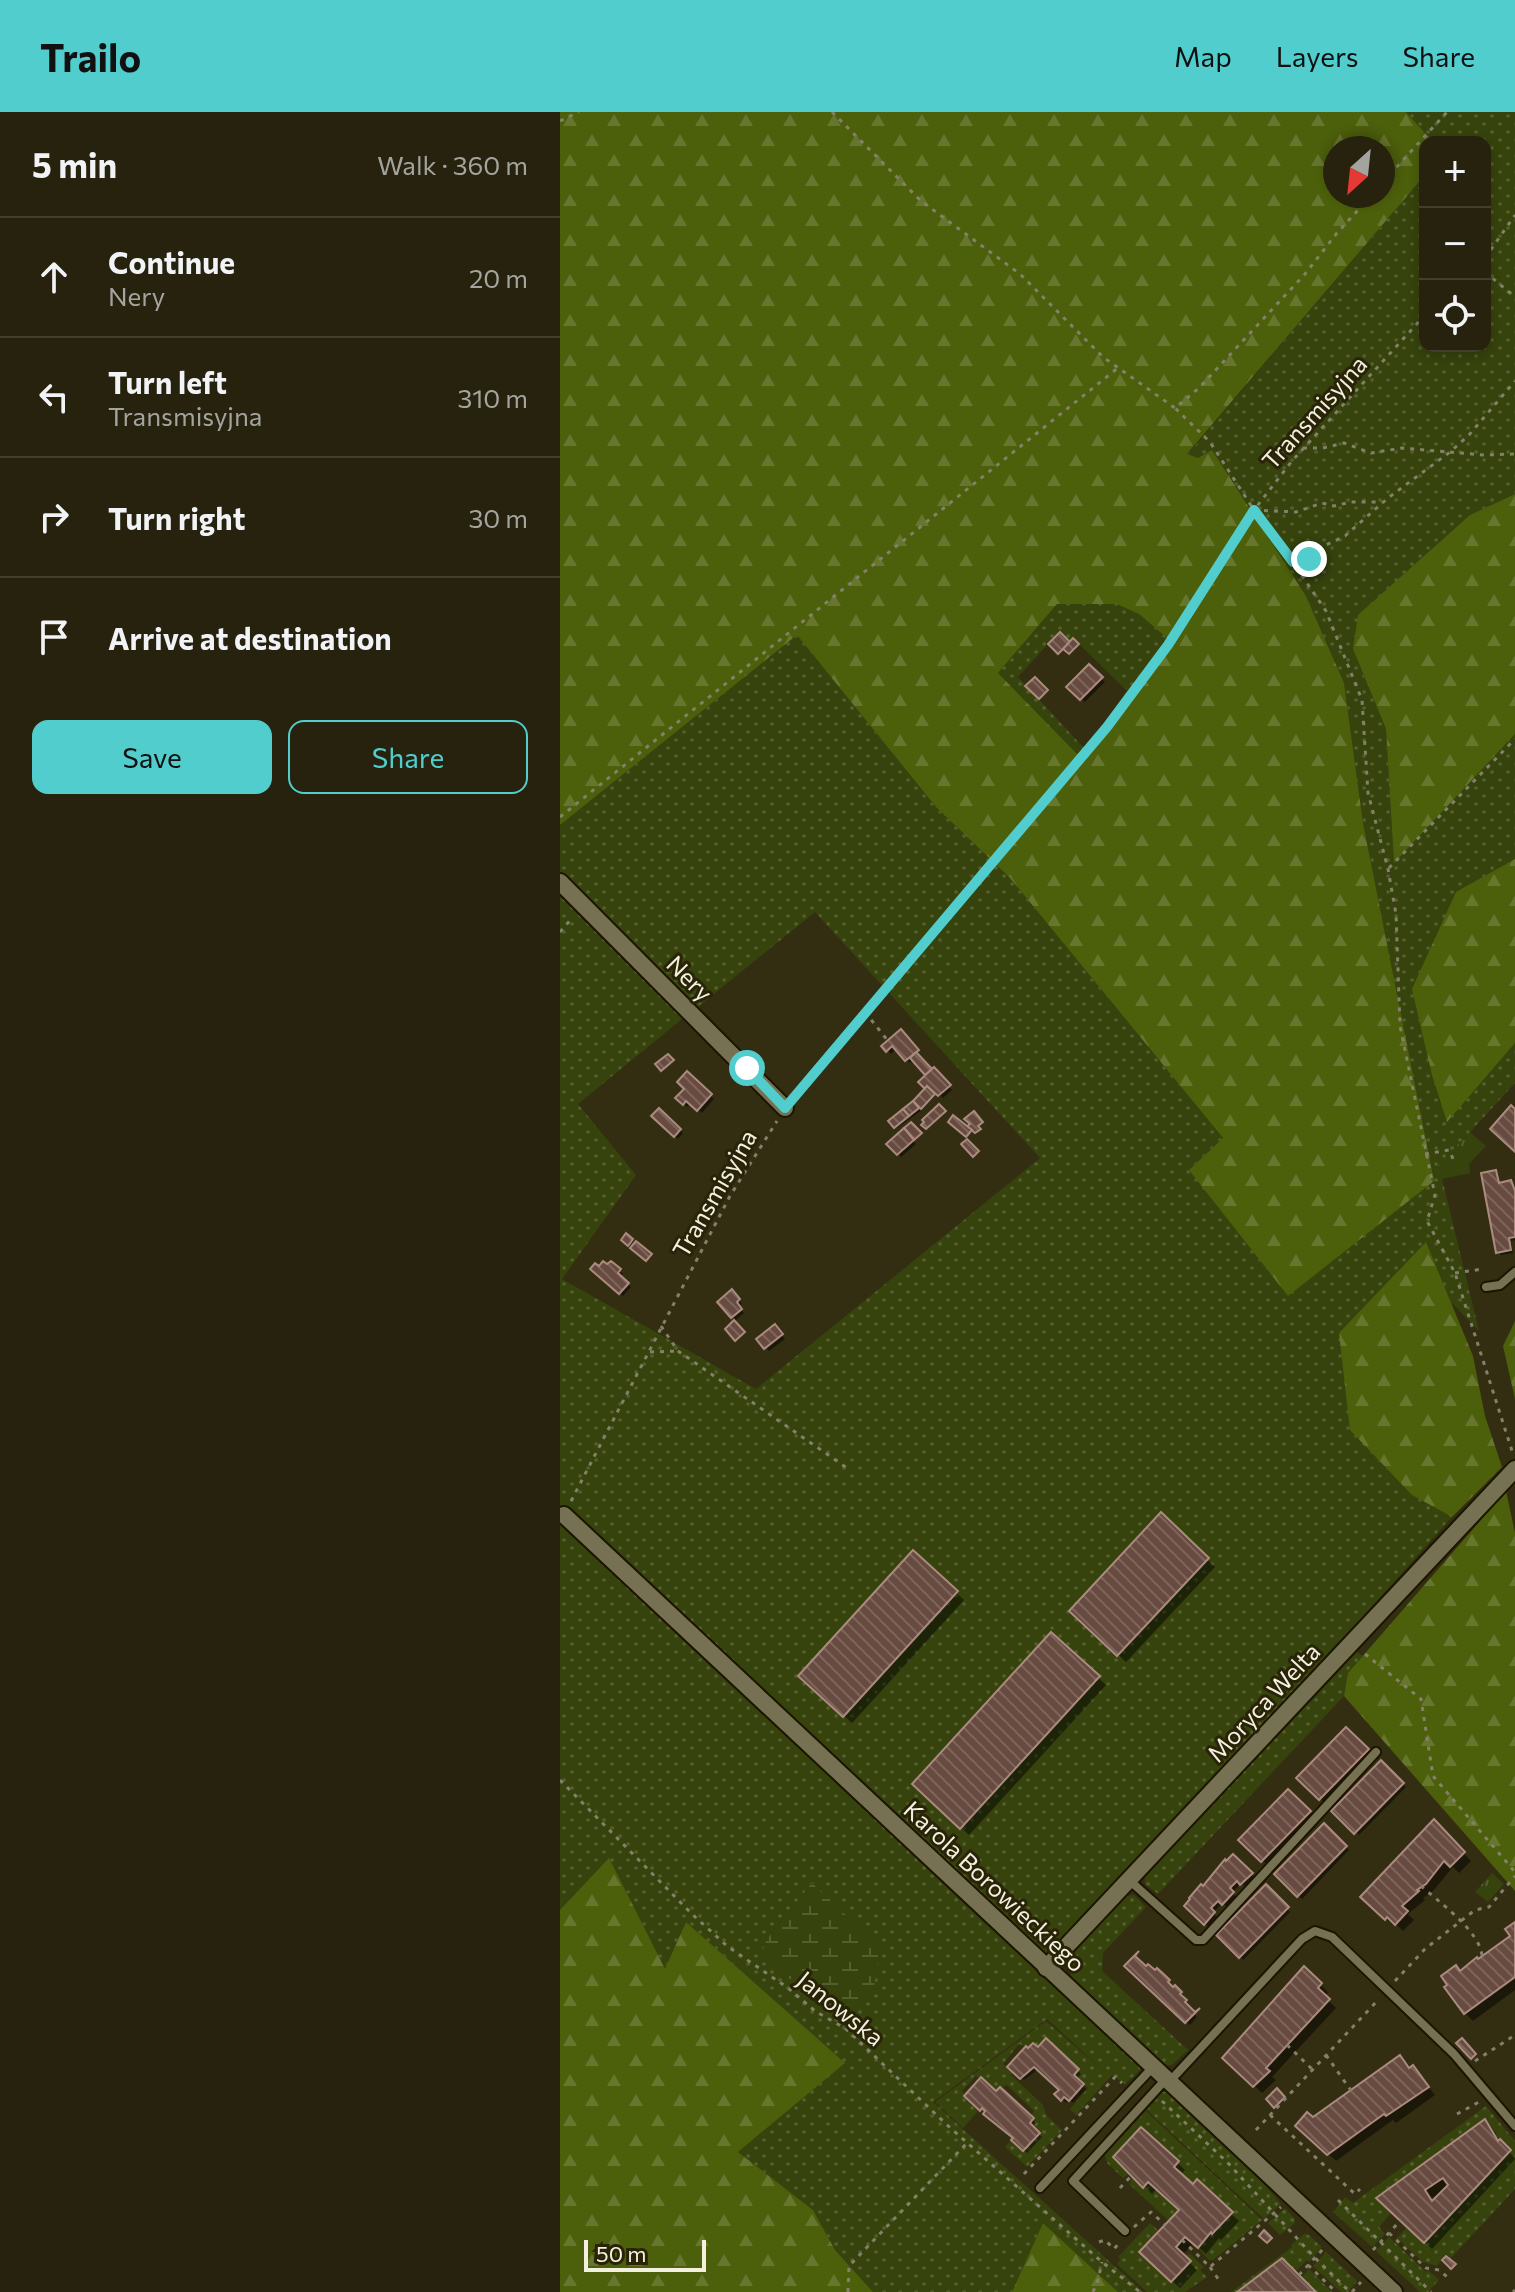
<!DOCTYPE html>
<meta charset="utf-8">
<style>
:root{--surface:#26220e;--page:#322f1c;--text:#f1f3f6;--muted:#a4a49e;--line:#423f2e;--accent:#52cdcd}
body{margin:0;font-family:Commissioner,sans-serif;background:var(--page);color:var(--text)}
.controls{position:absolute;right:24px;top:24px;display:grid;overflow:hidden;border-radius:16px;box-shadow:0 4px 12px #0003}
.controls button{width:72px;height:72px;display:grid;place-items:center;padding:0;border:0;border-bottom:2px solid var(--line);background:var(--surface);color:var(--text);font:40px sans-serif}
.compass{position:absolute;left:763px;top:24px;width:72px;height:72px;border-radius:50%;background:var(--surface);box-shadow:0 4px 12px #0003;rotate:207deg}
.scale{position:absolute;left:24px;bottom:20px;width:122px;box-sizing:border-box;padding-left:8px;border:4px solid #f3f0df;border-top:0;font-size:22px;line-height:28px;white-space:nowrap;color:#f3f0df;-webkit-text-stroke:6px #292407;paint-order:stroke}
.stop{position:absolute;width:24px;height:24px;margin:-18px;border:6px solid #52cdcd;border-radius:50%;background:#fff}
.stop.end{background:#52cdcd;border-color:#fff;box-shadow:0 2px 8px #0008}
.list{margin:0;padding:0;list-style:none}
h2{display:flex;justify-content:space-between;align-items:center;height:104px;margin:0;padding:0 32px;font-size:34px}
h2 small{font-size:26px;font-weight:400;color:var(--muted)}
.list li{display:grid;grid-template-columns:52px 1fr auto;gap:24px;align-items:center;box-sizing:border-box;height:120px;padding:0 32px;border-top:2px solid var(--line)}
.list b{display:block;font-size:30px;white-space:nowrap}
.list p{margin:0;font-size:26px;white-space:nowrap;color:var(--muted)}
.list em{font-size:26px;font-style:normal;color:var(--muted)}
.actions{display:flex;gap:16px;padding:24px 32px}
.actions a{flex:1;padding:18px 0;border:2px solid var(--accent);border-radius:16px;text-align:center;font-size:28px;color:var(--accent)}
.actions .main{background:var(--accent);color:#111}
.icon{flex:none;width:44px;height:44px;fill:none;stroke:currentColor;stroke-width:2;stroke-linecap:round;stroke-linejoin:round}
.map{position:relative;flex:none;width:955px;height:2180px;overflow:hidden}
header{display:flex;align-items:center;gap:48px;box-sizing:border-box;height:112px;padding:0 40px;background:var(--accent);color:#111}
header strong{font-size:38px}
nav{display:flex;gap:44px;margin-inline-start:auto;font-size:28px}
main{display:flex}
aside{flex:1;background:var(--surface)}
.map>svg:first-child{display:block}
.grass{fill:url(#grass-dots);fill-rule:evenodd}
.forest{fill:url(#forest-firs);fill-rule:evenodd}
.wetland{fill:url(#wetland-marsh)}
.park{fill:url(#park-tufts)}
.shadow{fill:#0007;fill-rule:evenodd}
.building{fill:url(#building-back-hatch);stroke:#ab8a7f;stroke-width:2;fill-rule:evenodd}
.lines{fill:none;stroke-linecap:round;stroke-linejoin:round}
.lane-casing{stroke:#1b1500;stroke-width:12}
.street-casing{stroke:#1b1500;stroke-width:20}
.path{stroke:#848069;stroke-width:3;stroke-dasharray:4 6;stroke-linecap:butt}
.lane{stroke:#767153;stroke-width:8}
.street{stroke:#767153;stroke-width:16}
.route{stroke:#52cdcd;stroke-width:10}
.labels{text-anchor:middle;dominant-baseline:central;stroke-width:6;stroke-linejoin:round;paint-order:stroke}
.street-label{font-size:24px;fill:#f3f0df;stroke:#292407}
</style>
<header>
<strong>Trailo</strong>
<nav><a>Map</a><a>Layers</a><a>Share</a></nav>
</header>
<main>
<aside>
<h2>5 min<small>Walk · 360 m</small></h2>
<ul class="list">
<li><svg class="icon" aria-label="ahead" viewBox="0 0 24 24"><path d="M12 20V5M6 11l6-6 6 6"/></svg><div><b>Continue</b><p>Nery</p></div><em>20 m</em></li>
<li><svg class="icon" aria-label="left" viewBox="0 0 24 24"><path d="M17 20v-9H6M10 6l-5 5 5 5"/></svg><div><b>Turn left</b><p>Transmisyjna</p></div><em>310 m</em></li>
<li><svg class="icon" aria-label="right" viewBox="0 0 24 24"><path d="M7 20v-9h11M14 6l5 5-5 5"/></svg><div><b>Turn right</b></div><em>30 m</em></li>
<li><svg class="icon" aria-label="arrive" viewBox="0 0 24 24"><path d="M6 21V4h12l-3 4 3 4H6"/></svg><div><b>Arrive at destination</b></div></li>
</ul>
<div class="actions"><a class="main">Save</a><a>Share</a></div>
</aside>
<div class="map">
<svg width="955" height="2180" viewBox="0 0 955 2180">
<defs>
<pattern id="grass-dots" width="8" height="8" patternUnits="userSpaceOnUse" patternTransform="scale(2)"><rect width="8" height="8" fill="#36430c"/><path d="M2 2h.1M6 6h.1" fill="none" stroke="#545e2f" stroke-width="1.8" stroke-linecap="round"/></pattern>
<pattern id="forest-firs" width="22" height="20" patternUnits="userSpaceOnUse" patternTransform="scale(2)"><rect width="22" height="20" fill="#4c5f0b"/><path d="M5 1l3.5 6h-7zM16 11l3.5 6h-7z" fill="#66762e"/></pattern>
<pattern id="wetland-marsh" width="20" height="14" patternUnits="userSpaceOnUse" patternTransform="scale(2)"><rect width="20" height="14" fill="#36430c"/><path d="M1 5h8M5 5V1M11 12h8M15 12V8" fill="none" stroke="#545e2f"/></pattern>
<pattern id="park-tufts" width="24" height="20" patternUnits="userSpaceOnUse" patternTransform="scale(2)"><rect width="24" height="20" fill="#36430c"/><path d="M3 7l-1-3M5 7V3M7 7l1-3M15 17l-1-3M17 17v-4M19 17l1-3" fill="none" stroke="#545e2f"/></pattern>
<pattern id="building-back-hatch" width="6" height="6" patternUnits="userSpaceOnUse" patternTransform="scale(2)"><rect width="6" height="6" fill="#684b40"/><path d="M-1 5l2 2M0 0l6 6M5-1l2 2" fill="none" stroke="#7e655b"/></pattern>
</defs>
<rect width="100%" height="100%" fill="#332e12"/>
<g class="grass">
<path d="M846,0H955V382L910,403L793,537L826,617L834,750L955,622V971L879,1054L919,1219L891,1190L866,1131L852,1383L892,1405L742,1573L475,1855L579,1952L580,1958L565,1972L552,1963L516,2003L510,1997L528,1976L514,1963L519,1957L486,1927L478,1935L473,1931L468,1936L459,1932L443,1952L453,1960L451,1963L483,1993L486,2003L502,2018L467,2055L445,2035L451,2028L463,2039L480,2021L470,2011L474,2007L471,2004L474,1999L447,1973L436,1979L416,1964L402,1979L405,1983L403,1985L418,1999L403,2016L375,1990L486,1909L546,1961L487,1907L373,1990L583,2180H558L483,2111L452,2180H313L275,2138L253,2098L178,2040L284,1951L126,1810L105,1858L49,1747L0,1798V771L127,903L18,992L76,1063L2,1167L196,1277L480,1046L255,800L134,898L0,764V713L237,523L376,695L450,766L663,1026L629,1058L873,1070L803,711L784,571L746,484L652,338L638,346L627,343L865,63V234H925V30H873ZM252,1771L284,1803L207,1827Z"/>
<path d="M557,491L579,502L614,532L524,649L438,561L497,492ZM514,527L567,579L525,637L458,565L488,532L510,530Z"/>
<polygon points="795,1539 803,1544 788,1561 784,1584 598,1782 585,1772 585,1765"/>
<path d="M574,1783L586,1795L543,1841L542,1859L628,1938L612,1953L604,1954L513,1869C499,1840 548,1803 567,1784Z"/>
<polygon points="603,1980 608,1980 692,2058 721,2092 704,2107 587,1998"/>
<polygon points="926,1994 955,2029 955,2077 891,2146 886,2142 877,2154 863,2150 837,2126 846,2116 864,2132 952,2038 940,2027 938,2028 935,2024 937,2022 926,2007 815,2086 831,2101 819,2115 825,2122 812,2135 773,2100 785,2085 793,2091"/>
<polygon points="586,1999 702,2108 653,2148 649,2148 638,2136 651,2120 653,2121 672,2100 638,2067 633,2072 614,2055 618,2049 582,2015 570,2061 563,2066 547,2051 545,2043"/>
<polygon points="572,2066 583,2076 588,2070 619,2098 609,2109 569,2072"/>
<polygon points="725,2096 735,2107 735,2111 720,2123 708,2111"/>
<polygon points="590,2111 599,2119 580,2141 611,2170 631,2149 626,2144 629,2141 644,2155 640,2158 647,2165 625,2180 587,2180 557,2152 560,2148 558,2145"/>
<polygon points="744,2122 749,2123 762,2135 749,2150 747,2148 736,2159 722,2145 676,2180 671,2180 732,2135 731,2133"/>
<polygon points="829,2125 866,2160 868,2158 879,2168 868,2180 860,2180 816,2139"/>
<polygon points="766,2140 797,2169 788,2180 781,2180 753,2154"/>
<polygon points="749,2157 772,2180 757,2180 742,2165"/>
</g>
<g class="forest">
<path d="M0,0H846L873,30H865V63L627,342L638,346L652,338L746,484L784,571L803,711L874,1069L728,1184L629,1058L663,1026L450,766L376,695L237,523L0,713ZM775,36H823V84H775ZM497,492H557L579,502L614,532L524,649L438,561Z"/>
<polygon points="955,382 955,622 834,751 826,617 793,537 798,503 910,403"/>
<polygon points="955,747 955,931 887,1010 872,963 852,877 896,780"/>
<polygon points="866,1130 913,1244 925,1304 942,1355 892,1405 852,1383 790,1318 779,1221"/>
<polygon points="955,1209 955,1287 943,1234"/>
<polygon points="946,1379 955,1421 955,1779 784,1584 788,1561"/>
<polygon points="49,1746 105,1857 126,1810 285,1951 178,2040 253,2098 275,2138 313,2180 0,2180 0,1798"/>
<polygon points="483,2111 558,2180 452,2180"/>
</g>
<polygon class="wetland" points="252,1771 320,1836 314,1874 283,1906 266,1898 201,1842 207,1827"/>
<g class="park">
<polygon points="910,1020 926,1034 909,1052 910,1061 882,1067 878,1054"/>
<polygon points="932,1761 944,1772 928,1790 915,1780"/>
</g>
<g class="shadow">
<polygon points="529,555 545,570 525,590 509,575"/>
<polygon points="341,920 372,960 374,958 392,978 383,986 371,976 369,978 375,984 362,998 337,1016 331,1010 367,977 361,970 368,963 354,948 350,951 337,936 331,942 324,934"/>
<polygon points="127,962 154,987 142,1001 131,991 127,995 118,986 126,977"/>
<polygon points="99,999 123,1021 118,1027 93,1004"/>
<polygon points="351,1012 361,1023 354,1030 356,1032 341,1045 329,1032"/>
<polygon points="936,1061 941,1072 950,1070 955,1077 955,1128 951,1129 953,1141 941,1143 938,1140"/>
<polygon points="51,1151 63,1162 60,1165 71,1175 63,1184 32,1157 48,1155"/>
<polygon points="172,1180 182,1192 178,1195 184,1201 176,1208 160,1190"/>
<polygon points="215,1215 225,1227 209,1239 199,1227"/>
<polygon points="601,1403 655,1455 566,1550 512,1499"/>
<polygon points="353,1441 404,1488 292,1611 248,1571"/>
<polygon points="491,1523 546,1573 409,1723 362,1680"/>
<polygon points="786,1617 811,1642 764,1690 739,1666"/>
<polygon points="821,1651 846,1675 799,1723 774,1699"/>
<polygon points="728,1680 753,1704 706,1752 681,1728"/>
<polygon points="874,1710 911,1749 899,1761 893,1755 873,1779 863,1786 865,1788 848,1802 854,1808 843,1819 836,1812 834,1814 803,1785"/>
<polygon points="764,1714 789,1738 742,1787 717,1762"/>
<polygon points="673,1745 694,1765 685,1774 681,1771 672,1781 676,1785 667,1795 662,1791 653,1801 657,1805 648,1814 627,1794"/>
<polygon points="706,1775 730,1800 683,1848 659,1823"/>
<polygon points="955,1813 955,1878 913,1909 905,1901 953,1824"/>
<polygon points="567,1854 595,1861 597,1859 612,1872 610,1875 616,1876 624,1884 622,1886 629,1893 627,1895 637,1905 630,1913"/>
<polygon points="744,1857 768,1880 765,1885 776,1896 712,1965 716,1968 702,1981 665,1946"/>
<polygon points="486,1929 521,1962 516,1967 526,1977 513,1991 509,1987 506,1991 497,1982 501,1978 478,1957 464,1968 449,1955 478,1938"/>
<polygon points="853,1956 875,1983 836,2011 833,2008 776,2049 738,2013"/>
<polygon points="440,1978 476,2011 472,2015 482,2025 467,2041 454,2028 456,2026 407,1984 436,1982"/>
<path d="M926,2011L955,2047L872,2137L820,2088ZM882,2079L883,2081L874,2091L871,2087Z"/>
<polygon points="581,2018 625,2058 620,2063 633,2075 637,2070 679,2109 661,2128 659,2126 646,2142 634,2131 622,2143 637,2158 620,2176 582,2140 621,2098 597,2076 592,2082 556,2045"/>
</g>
<g class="building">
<polygon points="500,520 510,530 498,542 488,532"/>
<polygon points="513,526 519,532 509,542 503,537"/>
<polygon points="529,552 543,565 520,588 506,575"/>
<polygon points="475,565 488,578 479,587 465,574"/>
<polygon points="341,917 359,938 345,949 332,934 326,940 321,934"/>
<polygon points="356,940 372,957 365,963 350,946"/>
<polygon points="108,942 114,948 101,959 95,952"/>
<polygon points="374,955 391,973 378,984 367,974 365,977 358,970"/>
<polygon points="127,959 152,982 137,999 126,989 123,993 115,986 124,977 117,970"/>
<polygon points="367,974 375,982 361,997 353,989"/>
<polygon points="353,989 359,996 349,1004 343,997"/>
<polygon points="379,992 386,999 366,1017 361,1013 364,1010 362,1008"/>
<polygon points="951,993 955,997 955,1040 930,1017"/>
<polygon points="99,996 121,1017 114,1025 91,1004"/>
<polygon points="343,997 349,1004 334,1016 328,1009"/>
<polygon points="414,999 423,1010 418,1014 421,1017 415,1021 407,1014 410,1012 404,1007"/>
<polygon points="393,1003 412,1018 406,1025 388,1010"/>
<polygon points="351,1010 362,1021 354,1028 344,1016"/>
<polygon points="344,1016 354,1028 337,1043 326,1032"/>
<polygon points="407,1027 419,1039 413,1045 401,1032"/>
<polygon points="936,1058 939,1071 951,1068 955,1079 955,1125 949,1126 951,1138 936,1141 921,1061"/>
<polygon points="66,1121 73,1127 68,1134 61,1128"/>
<polygon points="76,1129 92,1142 86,1149 70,1136"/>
<polygon points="43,1149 47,1152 51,1149 61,1157 58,1161 69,1171 59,1182 30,1157 35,1151 39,1154"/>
<polygon points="172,1177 180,1187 177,1190 182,1197 171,1206 157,1190"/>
<polygon points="174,1208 185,1220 175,1229 165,1217"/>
<polygon points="215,1212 223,1222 204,1237 196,1227"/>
<polygon points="601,1400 649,1446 557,1544 509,1499"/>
<polygon points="353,1438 398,1479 283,1605 238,1564"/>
<polygon points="491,1520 540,1564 400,1717 352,1672"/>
<polygon points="786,1615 809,1637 759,1688 736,1666"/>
<polygon points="821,1648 844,1671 794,1722 771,1699"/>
<polygon points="728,1677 751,1699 701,1750 678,1728"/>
<polygon points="874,1707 905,1740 890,1755 884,1749 866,1772 857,1778 859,1779 842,1794 848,1799 835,1813 827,1805 825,1808 800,1785"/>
<polygon points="764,1711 787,1734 737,1785 714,1762"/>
<polygon points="673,1742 693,1761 680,1773 677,1769 670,1776 674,1780 662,1793 658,1789 651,1796 655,1800 644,1813 624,1794 630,1787 629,1786 641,1772 643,1774 665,1747 666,1749"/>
<polygon points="706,1772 729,1795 679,1846 656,1823"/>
<polygon points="955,1810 955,1865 904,1902 884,1875 887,1873 881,1864 896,1853 900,1859 917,1845 918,1847 950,1824 945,1817"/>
<polygon points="579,1839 575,1844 586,1854 588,1852 595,1858 597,1856 610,1868 608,1870 613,1875 615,1873 622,1880 620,1882 627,1888 625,1890 635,1900 640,1896 625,1911 564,1854"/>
<polygon points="744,1854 762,1871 758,1876 770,1887 706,1956 710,1959 693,1975 662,1946"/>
<polygon points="486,1926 519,1957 514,1963 524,1972 509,1989 504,1985 501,1989 494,1982 499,1978 474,1955 460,1967 447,1955 466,1934 468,1936 473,1931 478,1935"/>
<polygon points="902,1926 916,1942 911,1947 896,1931"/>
<polygon points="840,1943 849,1956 853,1953 869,1975 826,2004 824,2002 767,2043 735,2014 747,2000 753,2005"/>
<polygon points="421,1965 436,1979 440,1975 474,2006 470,2011 480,2021 463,2039 451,2028 453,2026 423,2002 425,1999 422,1996 420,1999 404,1984"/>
<polygon points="717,1976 725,1985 714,1996 706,1987"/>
<path d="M925,2007L938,2029L940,2027L951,2038L864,2131L816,2086ZM883,2066L888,2073L872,2089L865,2078Z"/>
<polygon points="581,2015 619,2049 614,2055 633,2072 637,2067 673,2100 652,2122 651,2120 638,2136 625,2125 616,2135 631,2149 611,2170 579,2140 619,2098 588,2070 583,2076 553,2045"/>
<polygon points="704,2118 712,2126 707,2131 699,2124"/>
<polygon points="886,2144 896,2152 891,2157 882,2148"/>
<polygon points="722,2146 756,2180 677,2180"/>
</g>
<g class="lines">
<defs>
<g id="lane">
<polyline points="926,1175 940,1173 955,1160"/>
<polyline points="569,1768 636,1828 643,1828 816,1640"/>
<polyline points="610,1969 742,1827 755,1819 772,1825 894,1942 955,2014"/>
<polyline points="480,2076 594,1954"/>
<polyline points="565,2119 513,2069 606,1967"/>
</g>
<g id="street">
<polyline points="0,770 225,996"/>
<polyline points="4,1403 834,2180"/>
<polyline points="486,1856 955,1357"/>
</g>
</defs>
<use href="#lane" class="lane-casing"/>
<use href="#street" class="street-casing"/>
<g class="path">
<polyline points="272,0 361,89 460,162 543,245 615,296"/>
<polyline points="0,9 19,0"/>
<polyline points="823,70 887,0"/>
<polyline points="811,84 777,121 745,162 639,276 615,296 650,330 694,398 708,414 766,499 802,588 808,681 828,757 836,802 840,914 875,1083 867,1109 895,1161 953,1342"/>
<polyline points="925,146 955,103"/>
<polyline points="925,160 955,185"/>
<polyline points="743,336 763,336 784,331 811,341 842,336 924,343 955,342"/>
<polyline points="694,398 736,400 762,391 774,394 791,390 822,390"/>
<polyline points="733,450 745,450 762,435 785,424 828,386 890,340 909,323 955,269"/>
<polyline points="0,705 559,255"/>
<polyline points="829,756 955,627"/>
<polyline points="0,820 13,805"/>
<polyline points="305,900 328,929"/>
<polyline points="236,983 547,615 608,533 694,398 732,349 865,203"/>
<polyline points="865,1042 889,1038 895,1051"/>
<polyline points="895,1161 923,1157"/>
<polyline points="101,1214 118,1239 290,1358"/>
<polyline points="90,1240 118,1239"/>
<polyline points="11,1389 170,1084 217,1009"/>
<polyline points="805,1542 861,1587 873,1664 955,1760"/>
<polyline points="0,1668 132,1802 167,1834 228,1876 255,1899 286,1917 386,2012 542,2150 580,2180"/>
<path d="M861,1774C879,1790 920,1819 922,1844"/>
<polyline points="835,1869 865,1837 915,1798 929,1795 955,1764"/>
<polyline points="727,1933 753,1958"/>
<polyline points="766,1943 792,1980"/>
<polyline points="915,1949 955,1923"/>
<polyline points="602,1989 667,2050 755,2146 790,2180"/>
<polyline points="897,2002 919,1990"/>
<polyline points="710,2003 795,2082 800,2077"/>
<polyline points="696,2018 819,1887"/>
<polyline points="464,2062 555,1965 562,1971"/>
<polyline points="560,2076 572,2063"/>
<polyline points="778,2088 871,2180"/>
<polyline points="574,2115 591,2100 605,2113"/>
<polyline points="829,2121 866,2156 879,2158 891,2168"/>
<polyline points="622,2128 650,2155 721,2095"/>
<polyline points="539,2130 545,2128 554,2137 561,2129"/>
<polyline points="813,2138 841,2108"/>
<polyline points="748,2153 776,2180"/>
<polyline points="650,2155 661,2171"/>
<polyline points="739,2163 764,2136"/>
<polyline points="288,2180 289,2154 407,2031"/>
<polyline points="533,2180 538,2168 542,2150"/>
<polyline points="792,2180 801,2170"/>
<polyline points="953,2180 955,2178"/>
</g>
<use href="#lane" class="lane"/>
<use href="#street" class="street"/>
</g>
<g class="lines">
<polyline class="route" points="187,956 225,996 547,615 608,533 694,398 733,450 740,451 749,447"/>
</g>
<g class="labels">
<g class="street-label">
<text transform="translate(754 300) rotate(-48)">Transmisyjna</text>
<text transform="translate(130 866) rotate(45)">Nery</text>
<text transform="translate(154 1081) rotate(-60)">Transmisyjna</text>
<text transform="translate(703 1590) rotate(-47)">Moryca Welta</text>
<text transform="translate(435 1774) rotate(43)">Karola Borowieckiego</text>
<text transform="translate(281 1896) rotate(39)">Janowska</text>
</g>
</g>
</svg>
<div class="controls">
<button>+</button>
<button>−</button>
<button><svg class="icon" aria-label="locate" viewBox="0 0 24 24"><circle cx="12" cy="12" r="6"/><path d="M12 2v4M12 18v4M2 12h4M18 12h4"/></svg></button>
</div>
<svg class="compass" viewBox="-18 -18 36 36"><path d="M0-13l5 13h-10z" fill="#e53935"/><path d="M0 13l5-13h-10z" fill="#a4a49e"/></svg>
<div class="scale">50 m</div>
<div class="stop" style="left:187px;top:956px"></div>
<div class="stop end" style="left:749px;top:447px"></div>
</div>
</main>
